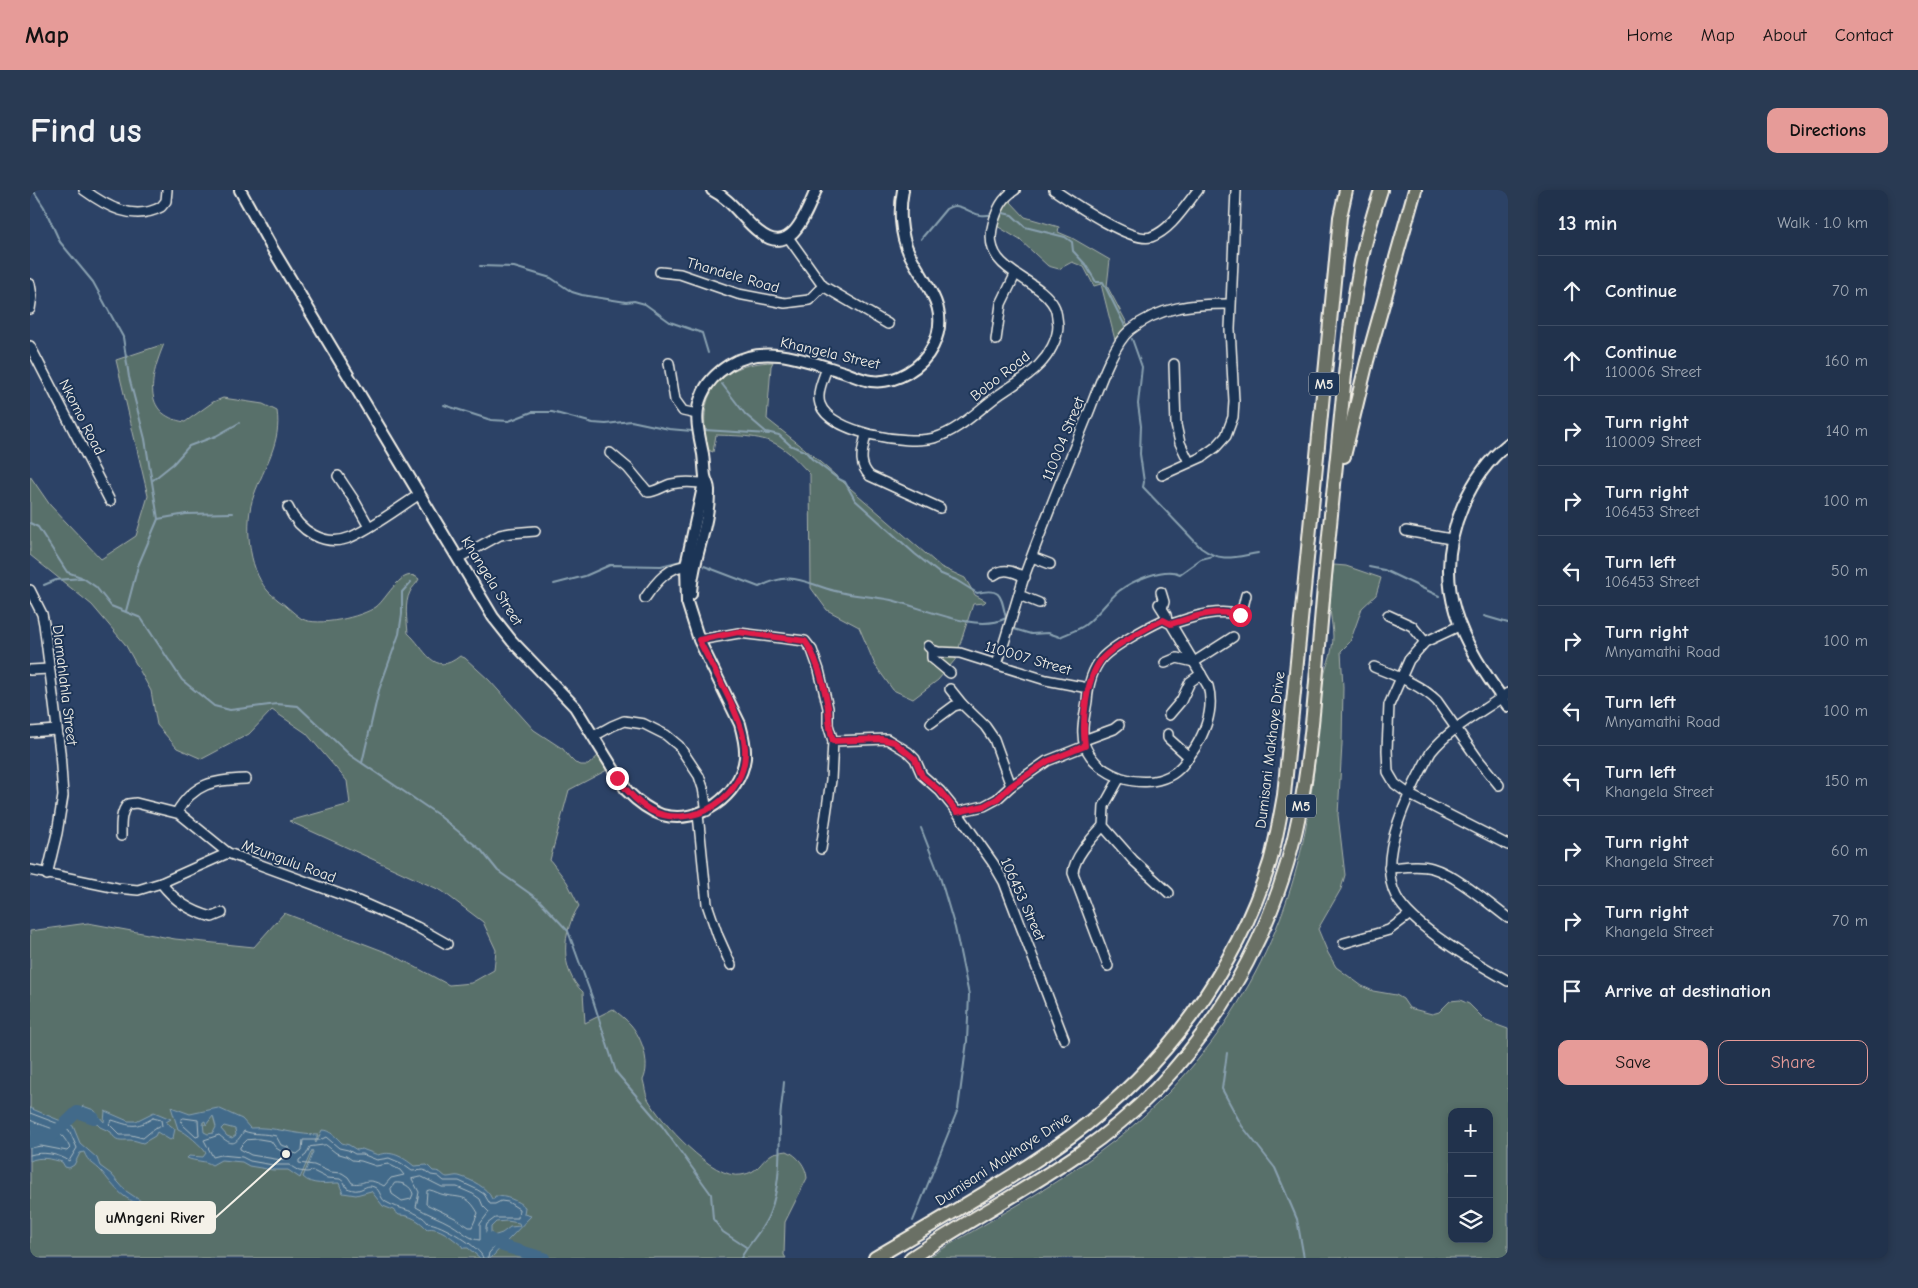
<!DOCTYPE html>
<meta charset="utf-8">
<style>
:root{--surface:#21324c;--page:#293a53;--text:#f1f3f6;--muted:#a2aab5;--line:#3e4d64;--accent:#e69b98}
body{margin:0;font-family:"Comic Neue",sans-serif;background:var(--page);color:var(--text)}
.controls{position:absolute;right:15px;bottom:15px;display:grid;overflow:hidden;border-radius:10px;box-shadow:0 2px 8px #0003}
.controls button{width:45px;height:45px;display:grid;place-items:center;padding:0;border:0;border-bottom:1px solid var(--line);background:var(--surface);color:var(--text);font:25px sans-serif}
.stop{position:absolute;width:15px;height:15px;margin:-11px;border:4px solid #e11d48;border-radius:50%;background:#fff}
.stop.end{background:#e11d48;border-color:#fff;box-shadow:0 1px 5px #0008}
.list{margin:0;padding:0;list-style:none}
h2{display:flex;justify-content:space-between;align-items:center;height:65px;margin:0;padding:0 20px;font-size:21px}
h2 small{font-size:16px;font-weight:400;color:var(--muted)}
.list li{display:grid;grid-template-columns:32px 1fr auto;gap:15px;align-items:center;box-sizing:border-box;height:70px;padding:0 20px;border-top:1px solid var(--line)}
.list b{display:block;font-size:19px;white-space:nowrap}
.list p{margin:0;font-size:16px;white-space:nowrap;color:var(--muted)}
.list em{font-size:16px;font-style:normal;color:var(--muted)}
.actions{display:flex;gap:10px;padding:15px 20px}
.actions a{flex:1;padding:11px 0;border:1px solid var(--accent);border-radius:10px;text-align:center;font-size:18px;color:var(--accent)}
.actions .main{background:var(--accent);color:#111}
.icon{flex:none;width:28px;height:28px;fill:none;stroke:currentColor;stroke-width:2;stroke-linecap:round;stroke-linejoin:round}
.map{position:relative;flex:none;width:1478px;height:1068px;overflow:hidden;border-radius:10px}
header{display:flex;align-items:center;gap:30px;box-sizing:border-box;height:70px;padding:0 25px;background:var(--accent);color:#111}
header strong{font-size:24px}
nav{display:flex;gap:28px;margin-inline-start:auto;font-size:18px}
.intro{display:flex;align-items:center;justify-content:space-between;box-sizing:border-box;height:120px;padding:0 30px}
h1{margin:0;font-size:35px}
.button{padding:12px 22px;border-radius:10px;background:var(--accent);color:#111;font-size:18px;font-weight:700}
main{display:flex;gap:30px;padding:0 30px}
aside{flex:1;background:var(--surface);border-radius:10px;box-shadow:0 2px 8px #0003}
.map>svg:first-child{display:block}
.green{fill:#596f6a;stroke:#a6b0a9;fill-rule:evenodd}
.water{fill:#426b8a;stroke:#89a1b0;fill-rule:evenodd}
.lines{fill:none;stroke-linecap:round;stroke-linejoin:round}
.shore{stroke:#adbbc2;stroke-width:1}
.stream{stroke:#89a1b0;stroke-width:2}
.river{stroke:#426b8a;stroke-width:12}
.minor-casing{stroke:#f4f1e8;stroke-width:12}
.tertiary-casing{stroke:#f4f1e8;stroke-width:14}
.primary-casing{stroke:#f4f1e8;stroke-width:16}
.minor{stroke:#1d3557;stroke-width:9}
.tertiary{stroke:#1d3557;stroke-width:10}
.primary{stroke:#6b7065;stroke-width:12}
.route{stroke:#e11d48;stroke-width:6}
.labels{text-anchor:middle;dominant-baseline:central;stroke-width:4;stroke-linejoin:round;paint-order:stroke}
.shield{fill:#1d3557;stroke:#b4b9bc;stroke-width:1}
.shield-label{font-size:14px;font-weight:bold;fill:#f4f1e8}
.street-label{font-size:15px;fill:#f4f1e8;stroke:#1d3557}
.leader{fill:none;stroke:#f4f1e8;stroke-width:2}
.callout-dot{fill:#f4f1e8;stroke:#1d3557;stroke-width:2}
.callout{fill:#f4f1e8;stroke:#f4f1e8;stroke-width:2}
.callout-label{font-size:16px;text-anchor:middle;font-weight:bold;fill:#111}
</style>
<header>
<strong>Map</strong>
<nav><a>Home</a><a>Map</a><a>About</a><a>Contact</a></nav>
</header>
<div class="intro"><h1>Find us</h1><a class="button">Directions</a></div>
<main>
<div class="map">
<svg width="1478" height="1068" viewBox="0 0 1478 1068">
<rect width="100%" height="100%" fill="#2c4266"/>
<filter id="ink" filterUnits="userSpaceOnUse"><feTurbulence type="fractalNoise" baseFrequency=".02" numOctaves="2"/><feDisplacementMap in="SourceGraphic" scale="10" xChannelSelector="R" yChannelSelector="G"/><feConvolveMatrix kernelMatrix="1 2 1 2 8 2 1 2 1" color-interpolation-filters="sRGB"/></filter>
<g filter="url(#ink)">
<g class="green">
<polygon points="977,11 980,11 995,27 1029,37 1028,42 1042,48 1080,70 1077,96 1099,137 1085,150 1071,94 1064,96 1054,77 1042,72 1029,79 1018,76 990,50 967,36 972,19"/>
<path d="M134,154C121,185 110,225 155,232L183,212L193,208L233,214L247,221C252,252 234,277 224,305C214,331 218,378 237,400C240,404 245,407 248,410C256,415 264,424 272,429C289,437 331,427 346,417C357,409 373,374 389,389C387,394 382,397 380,402C374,414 377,430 378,443C395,458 403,488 430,466L435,468L459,490L504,540L533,559L540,568L545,573L551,575H558L569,565L577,580L539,600L520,670L537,692L549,716C532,741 529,780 553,802L555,833L583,819C589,824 596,829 601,835C612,848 621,874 613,890C615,896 615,903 618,909C631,932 683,990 711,985C730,982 729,972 742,964C745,962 752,962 757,961C768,966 776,976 777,988L755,1032L754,1065L756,1068H0V741L58,733L145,749L224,757L254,723L361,764L419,795L441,793L464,780L466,760L453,732L412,701L259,631L320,614L317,591L276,543L242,520L219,544L172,569L147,558L127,535L121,501L95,454L62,415L0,365V286L20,315L71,369L106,346L118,306L86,170Z"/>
<path d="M743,172L741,176L737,229L775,259L911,377L935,388L945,405L956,411L954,413L943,414L925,470L908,490L883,509L863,500L845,475L829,437L797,420L781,398L780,284C771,275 762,264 751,257C734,245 707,246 686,245L683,262L678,260C666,205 686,174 743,172Z"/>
<path d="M1304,375L1316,376L1351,388L1346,405L1332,418L1320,452L1311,461L1313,497L1312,554L1308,625L1315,685L1311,699L1288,739L1298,763L1306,777L1332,796L1343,801L1366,805L1373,809L1379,818L1402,824L1409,822L1420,811L1430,810L1439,814L1456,831L1478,839V1068H897C960,1030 1027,996 1084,951C1183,875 1252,763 1275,641C1285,590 1287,538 1294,486C1296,476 1301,467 1302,457C1305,442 1300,429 1300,414C1300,401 1302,388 1304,375ZM1422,922H1459V1049H1422Z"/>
</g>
<g class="water">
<path d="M53,916L64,920L74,932L75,921L98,931H106L124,922L141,929L136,932L145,939L143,948L140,950L127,942L125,946L113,953C109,952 105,950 100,950C91,950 85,952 81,942L70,937L60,927L54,926L50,923L49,920Z"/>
<path d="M141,917L160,924L188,918L212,929L220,938C243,936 265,945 288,945L285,952L286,953L292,940C300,940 307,948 312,953L319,955L327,960L332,959L348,965C361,960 373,967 384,976L397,975L403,981C413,981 412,986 417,987C421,987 425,985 429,986C442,990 457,997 462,1009H464L465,1006C477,1006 486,1010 495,1017L494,1024L501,1026L461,1068H450L438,1058H433L432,1056C422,1048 409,1036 397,1039C390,1031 380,1025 369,1025L363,1020L353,1016L341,1001L326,1005L313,1003L309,993C296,993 282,996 273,987L283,962L282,960L270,988L258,980H243L219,976L212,972L191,970L182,975C175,970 165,972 157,968L159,966L173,967L176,963C172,956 156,942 148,939ZM183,926L186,937L183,943L178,944L174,942L173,932L175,931L176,935ZM194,936L205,939L206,945L202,948L197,946L191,939ZM466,1032L477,1031L489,1033L490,1036L480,1037L472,1043L463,1046L461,1043V1037Z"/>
<path d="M0,918L43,936L50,953L67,968L70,976L81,984L96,1001L111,1011V1013C95,1013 81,993 72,982C64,973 58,973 54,962L50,963L44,975L39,978L35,977L32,972C22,969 10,966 0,971Z"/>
</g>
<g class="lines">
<g class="shore">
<path d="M0,923L29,934L39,940L47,958L39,971C29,964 12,961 0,965"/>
<path d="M123,928L131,930L132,936L124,939L113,948L101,945H90L79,934L82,930C101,936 105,939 123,928Z"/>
<polygon points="154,928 168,930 169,946 166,947 153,935 151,930"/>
<path d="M0,930C21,940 29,936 40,958L37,961L11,956L0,958"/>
<polygon points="229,949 241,951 246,958 254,963 256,968 251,970 221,965 210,959 210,957 217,950"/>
<path d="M296,955L306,963L316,966L322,970L331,971L346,976L358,974L370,980L374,985L361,988L354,996C334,985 335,996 322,993L318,987L312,983L300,982L284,975L269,973V970L276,965L280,957Z"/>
<path d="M392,987L412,997H427L443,1004L450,1009L453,1016L459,1022L450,1034V1050C440,1050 431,1040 422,1035C410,1028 397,1024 386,1017L389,1002L382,989Z"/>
<path d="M365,993C373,992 381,996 383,1004L381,1009L372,1011L362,1004L361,999Z"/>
<path d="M400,1000C405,1001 409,1004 415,1005C432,1008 438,1005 448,1023L442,1037H439L425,1028L396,1014L397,1001Z"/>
<path d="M453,1068C452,1058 410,1033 398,1033C389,1020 369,1020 356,1012C350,1009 351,1000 344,997C337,994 334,999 328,1000C325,1001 320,999 317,998L314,992L310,989L297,988L283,981L277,982L269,981L259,975H243L220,971L212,967L191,965L183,967L174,950L189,945C203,957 205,955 214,941C223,945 235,943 246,946L251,955L258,957L261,962L267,964L272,960L273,950H290L296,947L309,958L318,960L325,964H332L347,970L359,968L371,973L382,981L394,980L401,985L408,986L414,991H429L446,999L454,1004L460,1014H465L471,1011L478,1012L489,1019L488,1028H465L457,1034C454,1042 457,1051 466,1051L468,1053L459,1063L458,1068"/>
</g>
<g class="stream">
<polyline points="3,0 14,17 30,52 63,92 93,147 99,187 115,249 128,329 108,376 96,421"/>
<polyline points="973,23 982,25 995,37 1035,47 1042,52 1043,61 1055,74 1066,92 1073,92 1096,138"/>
<path d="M891,49L916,19C932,8 942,31 962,24"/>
<polyline points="450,76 484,77 521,88 542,102 552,105 596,112 604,111 615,114 640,132 672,143 678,163"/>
<path d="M1102,149L1112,177L1108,214L1111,236L1110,264L1114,292L1113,297L1171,358C1192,373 1204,367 1228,363"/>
<polyline points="414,215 461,230 479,231 502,222 522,222 563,233 576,234 601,231 639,239 662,241"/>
<polyline points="674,240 739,244"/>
<polyline points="123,290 143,274 159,256 186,246 209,233"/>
<polyline points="128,329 156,324 203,323"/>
<polyline points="0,333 8,337 37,382 51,387"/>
<path d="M674,376L729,397C762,380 772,392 805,401C823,406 843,406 861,410C892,417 947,444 976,428C971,407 972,397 947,403L926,390L909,383L885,364L825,310L815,292L807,288L782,269L776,262L760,255L749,245L736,242L715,224L692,194"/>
<polyline points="1339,377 1354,380 1409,406"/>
<polyline points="524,394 555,386 580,375 631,376 651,371"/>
<polyline points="14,395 26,390 53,388 66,397 81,416 111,428 152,490 184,516 200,520 247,514 268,516 320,565 407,624 451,660 468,681 509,710 538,741 562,807 586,882 632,936 681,1004 683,1029 693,1042 716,1057"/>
<polyline points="1454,426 1478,433"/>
<path d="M984,439L1001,444L1018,443L1030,447C1038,443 1048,440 1055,435C1068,425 1077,411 1089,401C1102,391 1135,376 1150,384L1171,369L1183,366"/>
<polyline points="332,573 349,500 369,444 372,424 372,402 381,392"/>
<polyline points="1197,863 1192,899 1212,936 1245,978 1267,1029 1274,1068"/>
<polyline points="883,1031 928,919 937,851 939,805 925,738 910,687 891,638"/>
<path d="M711,1068C719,1052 734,1040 740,1022C751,993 749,964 750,934C750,920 753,906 754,892"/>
</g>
<g class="river">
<polyline points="0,952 24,944 47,922 64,928"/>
<polyline points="458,1048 473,1056 514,1068"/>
</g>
<defs>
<g id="minor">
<path d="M54,0C76,16 103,32 131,17L136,11L137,0"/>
<path d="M1024,0C1042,12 1101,53 1121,47C1141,40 1155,16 1168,0"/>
<polyline points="758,47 793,96 858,134"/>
<polyline points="630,82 650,84 708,104 755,113 779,110 793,96"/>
<polyline points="0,94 2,106 0,119"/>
<polyline points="966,150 971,114 985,85"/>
<polyline points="0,156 80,311"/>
<polyline points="639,173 645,210 653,221 667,224"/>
<polyline points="1144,174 1146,235 1150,253 1159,272"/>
<path d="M797,177C794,188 786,202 790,214C800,243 877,255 904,248C929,241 949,219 970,204C983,195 998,187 1009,175C1019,165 1028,149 1028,135C1027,129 1027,121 1024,116C1007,85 950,82 963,34C967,20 972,8 985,0"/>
<path d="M836,244C833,260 827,273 840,286L910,318"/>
<path d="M580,263L598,278L618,302C626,302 633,296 641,294C653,291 666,292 678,294"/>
<polyline points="1132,285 1172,267 1186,257 1196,246 1203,227 1204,211 1200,139 1206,0"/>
<polyline points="308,286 324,310 339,337"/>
<path d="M258,317C269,341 295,358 321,347C345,336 368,318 390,304"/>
<polyline points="1376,341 1421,349"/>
<polyline points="1002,367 1020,374"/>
<polyline points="428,368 470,345 481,343 505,341"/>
<path d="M964,385C974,377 984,382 995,387"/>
<polyline points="0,400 12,424 14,434 30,562 33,606 27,643 17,685"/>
<polyline points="1131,402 1134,412 1132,418"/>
<polyline points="989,405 1009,413"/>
<path d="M615,408C626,392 640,374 661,376"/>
<polyline points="1129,414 1136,425 1137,431"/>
<polyline points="1358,425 1382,436 1395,452"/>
<path d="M1133,430L1141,434L1178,496C1184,517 1176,540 1165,558C1158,568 1151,580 1139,586C1111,600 1068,587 1055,556C1050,542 1055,525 1057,511C1058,496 1062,480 1072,468C1083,456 1118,437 1133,430Z"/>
<path d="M1141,434C1164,427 1186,418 1211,425L1216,405"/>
<polyline points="1429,436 1395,452 1379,470 1359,515 1357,560 1358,582 1365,594 1380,605 1478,655"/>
<polyline points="669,450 709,443 775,451 782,460 789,480 798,518 798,535 803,551 801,590 791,659"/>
<polyline points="898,456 902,460 908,462 930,463 1016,490 1058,498"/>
<polyline points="902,460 902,468 920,483"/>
<polyline points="1135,473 1147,468 1164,472 1203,447"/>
<path d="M967,474C977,445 985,416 994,387C1014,332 1036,278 1058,224C1067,202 1082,155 1100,140C1129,116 1164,114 1200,114"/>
<path d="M1344,477C1366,486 1390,494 1407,511L1447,568L1469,595"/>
<polyline points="0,480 19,479"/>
<polyline points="920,499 932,514"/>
<path d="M1478,503C1452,522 1421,537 1401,562C1381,598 1345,666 1366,706C1381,736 1448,774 1478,791"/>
<polyline points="1139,525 1151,511 1160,492 1171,484"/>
<polyline points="901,533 924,516 932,514 955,536 964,549 981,596"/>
<polyline points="0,542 26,540"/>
<polyline points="1138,544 1138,548 1159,567"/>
<polyline points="564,546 582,536 594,531 614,534 636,545 649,556 669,586 673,598 677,621"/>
<polyline points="1054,550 1084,539 1089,535"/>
<polyline points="803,551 857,549 878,562 885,569 892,585 910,601 927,622 963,673 974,692 1034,849"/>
<polyline points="1089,589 1074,616 1073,636 1103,670 1139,703"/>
<path d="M147,622C164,593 184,590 216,589"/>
<polyline points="927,622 954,616 967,609 981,596 1017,571 1055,556"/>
<polyline points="668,624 677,714 688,746 701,775"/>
<path d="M1073,636C1062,648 1044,667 1043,683L1078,776"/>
<path d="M91,646C91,636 90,622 98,614L106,613L150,624L198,663"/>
<path d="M1359,678C1373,677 1389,674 1402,678C1426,685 1458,713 1478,728"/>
<polyline points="0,680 87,698 108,700 131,693 198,663 326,710 387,737 417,754"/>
<path d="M131,693C145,711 160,721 182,727L192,723"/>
<polyline points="1314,753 1359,740 1379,725"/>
</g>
<g id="tertiary">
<path d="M210,0L242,58L463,427L482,451L545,517L597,601C607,611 618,620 632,625C669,635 710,606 715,568C716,557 713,545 710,534L669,450L657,412L656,375L675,288"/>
<path d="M682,0C702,10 712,29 729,42C761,68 776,23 786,0"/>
<path d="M1478,254C1458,270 1443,292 1433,315C1399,395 1431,452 1478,516"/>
<path d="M661,404C662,369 680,336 679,300C679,295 676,291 675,286C674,279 674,271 673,264C669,244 663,225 672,205C677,192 688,182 699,175C735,152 780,172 816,183C824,186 833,190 841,191C866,194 892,178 903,156C922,118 894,94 879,63C870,44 869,20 873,0"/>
</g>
<g id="primary">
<polyline points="1314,266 1337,171 1385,0"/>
<path d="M845,1068C911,1029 979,991 1041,946C1134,878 1205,782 1240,672C1246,650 1250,628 1254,605L1305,81L1310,27L1316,0"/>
<path d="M881,1068C965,1012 1056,972 1127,898C1199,823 1249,727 1269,625C1282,558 1286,488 1292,420C1297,362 1303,304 1309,246C1315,188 1319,129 1331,72C1336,48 1343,24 1351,0"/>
</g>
</defs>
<use href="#minor" class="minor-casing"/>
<use href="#tertiary" class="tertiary-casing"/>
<use href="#primary" class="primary-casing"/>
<use href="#minor" class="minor"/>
<use href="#tertiary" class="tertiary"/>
<use href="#primary" class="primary"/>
</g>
</g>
<g class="lines" filter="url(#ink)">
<path class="route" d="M587,588C596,600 606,612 620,620C663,642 718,606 715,558C713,527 683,479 669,450L708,442L775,451C788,469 794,495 798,517C799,530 799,538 803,551L851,549L864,552L885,569L892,586L910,601L927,622L954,616L967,609L981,596L1018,571L1055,556C1052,531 1055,491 1071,470C1081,457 1118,437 1133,430L1141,434C1164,427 1186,418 1210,425"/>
</g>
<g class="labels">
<g class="shield">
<rect x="1279" y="182.5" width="30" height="23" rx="4"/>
<rect x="1256" y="604.5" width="30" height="23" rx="4"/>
</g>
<g class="shield-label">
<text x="1294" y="194">M5</text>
<text x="1271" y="616">M5</text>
</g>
<g class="street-label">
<text transform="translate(703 85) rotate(16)">Thandele Road</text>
<text transform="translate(800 163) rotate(13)">Khangela Street</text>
<text transform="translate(970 186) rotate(-38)">Bobo Road</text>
<text transform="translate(52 227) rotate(63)">Nkomo Road</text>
<text transform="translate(1033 249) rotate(-68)">110004 Street</text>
<text transform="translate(462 391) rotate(58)">Khangela Street</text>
<text transform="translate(998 468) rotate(16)">110007 Street</text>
<text transform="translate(35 495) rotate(83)">Dlamahlahla Street</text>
<text transform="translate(1240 560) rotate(-83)">Dumisani Makhaye Drive</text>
<text transform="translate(259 671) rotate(20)">Mzungulu Road</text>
<text transform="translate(993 709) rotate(66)">106453 Street</text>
<text transform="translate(973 969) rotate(-33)">Dumisani Makhaye Drive</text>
</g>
</g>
<path class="leader" d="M256 964L185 1028"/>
<circle class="callout-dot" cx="256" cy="964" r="5"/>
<rect class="callout" x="66" y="1012" width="119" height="31" rx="5"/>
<g class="callout-label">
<text x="125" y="1033">uMngeni River</text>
</g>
</svg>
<div class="controls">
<button>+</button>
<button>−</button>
<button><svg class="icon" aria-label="layers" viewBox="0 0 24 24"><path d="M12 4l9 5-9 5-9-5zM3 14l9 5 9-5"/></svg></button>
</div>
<div class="stop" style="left:1210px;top:425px"></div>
<div class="stop end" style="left:587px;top:588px"></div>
</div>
<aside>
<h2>13 min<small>Walk · 1.0 km</small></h2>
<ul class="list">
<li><svg class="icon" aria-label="ahead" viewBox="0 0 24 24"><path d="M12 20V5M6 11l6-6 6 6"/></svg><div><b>Continue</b></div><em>70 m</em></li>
<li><svg class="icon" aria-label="ahead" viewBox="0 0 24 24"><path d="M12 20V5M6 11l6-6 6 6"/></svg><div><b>Continue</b><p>110006 Street</p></div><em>160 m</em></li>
<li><svg class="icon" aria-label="right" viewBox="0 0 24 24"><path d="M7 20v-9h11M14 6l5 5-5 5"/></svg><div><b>Turn right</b><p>110009 Street</p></div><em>140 m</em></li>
<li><svg class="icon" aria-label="right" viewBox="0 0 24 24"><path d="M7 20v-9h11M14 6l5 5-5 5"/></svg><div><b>Turn right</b><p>106453 Street</p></div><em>100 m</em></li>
<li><svg class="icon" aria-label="left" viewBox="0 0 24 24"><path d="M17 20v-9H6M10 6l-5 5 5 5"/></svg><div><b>Turn left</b><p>106453 Street</p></div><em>50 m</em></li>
<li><svg class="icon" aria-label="right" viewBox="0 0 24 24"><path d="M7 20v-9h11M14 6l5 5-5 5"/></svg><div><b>Turn right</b><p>Mnyamathi Road</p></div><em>100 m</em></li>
<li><svg class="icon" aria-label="left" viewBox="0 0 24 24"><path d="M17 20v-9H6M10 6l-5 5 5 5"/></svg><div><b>Turn left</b><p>Mnyamathi Road</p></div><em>100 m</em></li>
<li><svg class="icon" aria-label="left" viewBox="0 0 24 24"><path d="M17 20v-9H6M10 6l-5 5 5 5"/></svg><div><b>Turn left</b><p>Khangela Street</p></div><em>150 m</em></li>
<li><svg class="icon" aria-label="right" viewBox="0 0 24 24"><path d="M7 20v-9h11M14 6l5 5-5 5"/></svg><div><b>Turn right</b><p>Khangela Street</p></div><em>60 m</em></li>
<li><svg class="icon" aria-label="right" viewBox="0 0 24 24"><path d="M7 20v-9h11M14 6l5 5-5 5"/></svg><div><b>Turn right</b><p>Khangela Street</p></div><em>70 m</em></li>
<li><svg class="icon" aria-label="arrive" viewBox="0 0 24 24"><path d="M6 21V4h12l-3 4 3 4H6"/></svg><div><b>Arrive at destination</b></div></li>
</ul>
<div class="actions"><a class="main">Save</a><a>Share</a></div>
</aside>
</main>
